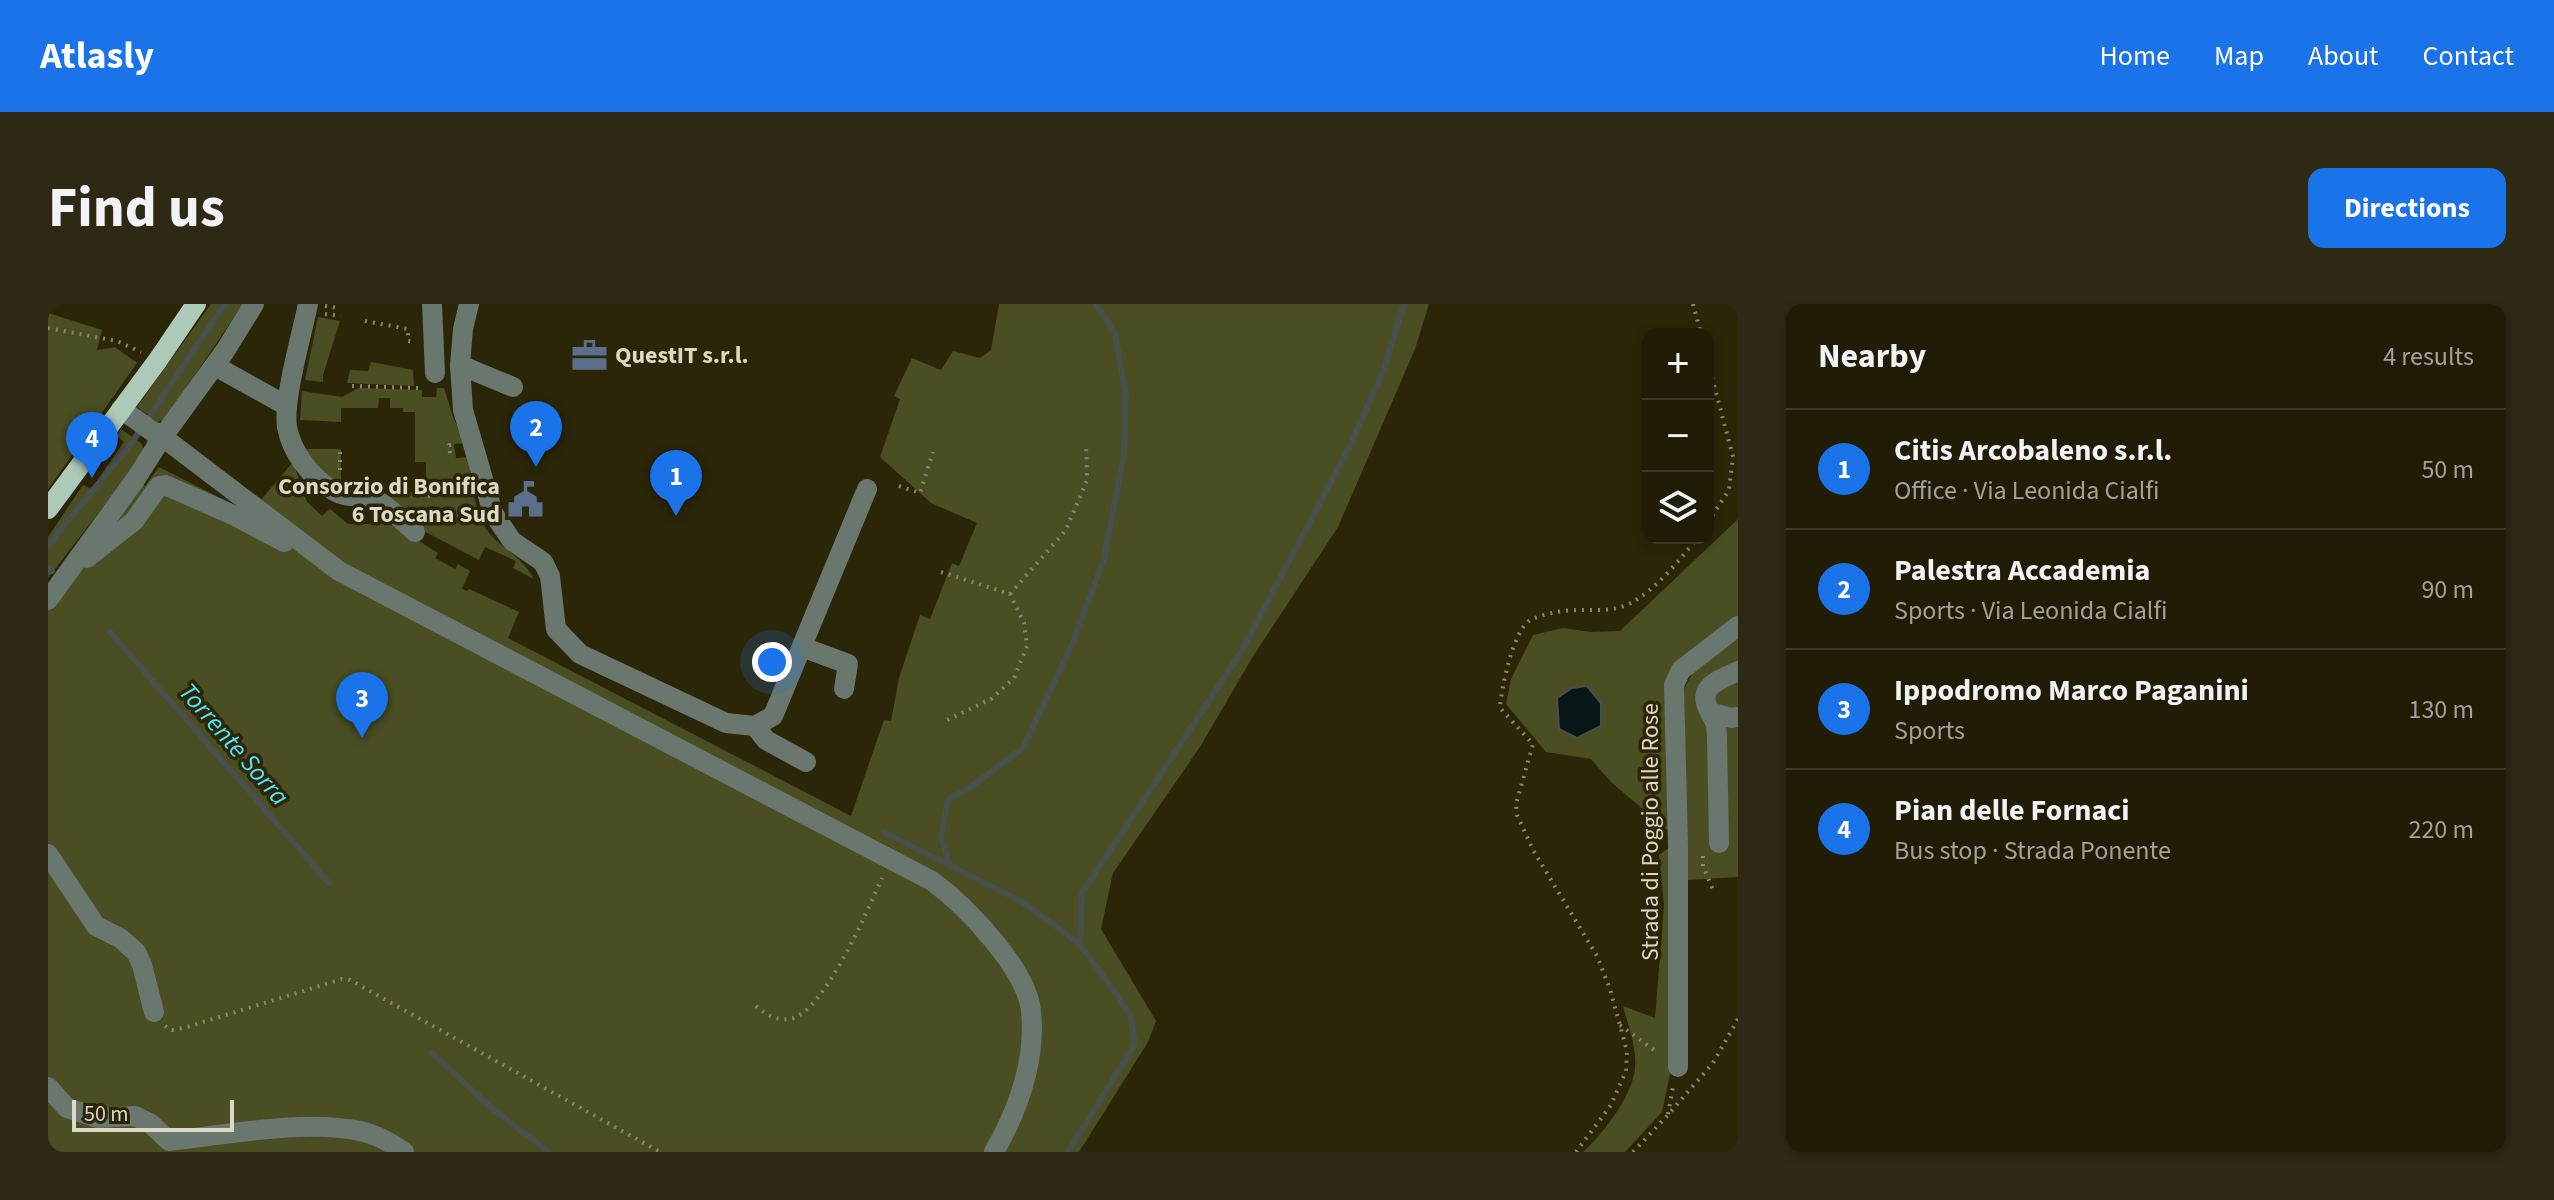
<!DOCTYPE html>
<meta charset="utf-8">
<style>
:root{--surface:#211c06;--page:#2d2914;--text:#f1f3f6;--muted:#a2a19b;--line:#3e3a28;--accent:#1a73e8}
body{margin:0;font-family:"Source Sans 3",sans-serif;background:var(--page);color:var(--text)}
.controls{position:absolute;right:24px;top:24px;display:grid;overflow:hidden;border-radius:16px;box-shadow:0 4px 12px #0003}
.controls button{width:72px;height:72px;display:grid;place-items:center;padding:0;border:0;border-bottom:2px solid var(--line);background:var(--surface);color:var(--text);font:40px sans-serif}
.scale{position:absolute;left:24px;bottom:20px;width:162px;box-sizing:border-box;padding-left:8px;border:4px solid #dcd8c7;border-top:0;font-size:22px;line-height:28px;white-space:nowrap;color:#dcd8c7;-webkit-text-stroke:6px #2c2608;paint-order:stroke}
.you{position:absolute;left:724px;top:358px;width:28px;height:28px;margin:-20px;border:6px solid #fff;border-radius:50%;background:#1a73e8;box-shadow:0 0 0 12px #1a73e833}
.badge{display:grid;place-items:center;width:52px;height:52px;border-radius:50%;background:var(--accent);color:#fff;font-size:26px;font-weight:700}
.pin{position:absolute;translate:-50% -66px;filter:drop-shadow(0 2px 4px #0008)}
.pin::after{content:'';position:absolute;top:42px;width:28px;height:24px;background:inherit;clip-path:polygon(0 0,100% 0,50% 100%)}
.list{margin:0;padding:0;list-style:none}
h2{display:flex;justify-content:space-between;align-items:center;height:104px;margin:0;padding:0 32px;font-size:34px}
h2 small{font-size:26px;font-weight:400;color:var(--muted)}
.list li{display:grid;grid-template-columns:52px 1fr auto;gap:24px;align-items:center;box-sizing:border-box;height:120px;padding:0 32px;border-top:2px solid var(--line)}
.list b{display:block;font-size:30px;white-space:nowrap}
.list p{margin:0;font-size:26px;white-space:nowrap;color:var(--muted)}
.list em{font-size:26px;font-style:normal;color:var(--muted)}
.icon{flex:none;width:44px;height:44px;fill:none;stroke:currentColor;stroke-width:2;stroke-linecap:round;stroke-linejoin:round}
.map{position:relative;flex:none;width:1690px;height:848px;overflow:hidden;border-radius:16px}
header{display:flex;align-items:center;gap:48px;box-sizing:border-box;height:112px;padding:0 40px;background:var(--accent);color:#fff}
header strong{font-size:38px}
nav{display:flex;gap:44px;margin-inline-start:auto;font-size:28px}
.intro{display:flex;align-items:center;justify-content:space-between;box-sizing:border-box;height:192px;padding:0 48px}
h1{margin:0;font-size:56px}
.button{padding:20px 36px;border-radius:16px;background:var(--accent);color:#fff;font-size:28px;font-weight:700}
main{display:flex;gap:48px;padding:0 48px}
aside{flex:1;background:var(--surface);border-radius:16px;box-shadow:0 4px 12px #0003}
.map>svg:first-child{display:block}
.green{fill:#4a4e22}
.water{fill:#081618;stroke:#48504c;stroke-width:2}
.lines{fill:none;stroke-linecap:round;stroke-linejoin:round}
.stream{stroke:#48504c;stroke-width:6}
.path{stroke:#8b866f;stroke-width:4;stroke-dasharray:2 6;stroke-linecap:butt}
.minor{stroke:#69776e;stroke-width:20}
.major{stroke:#adc9b7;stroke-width:20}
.labels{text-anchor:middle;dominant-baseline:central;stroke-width:7;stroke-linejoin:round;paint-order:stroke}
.poi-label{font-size:24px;font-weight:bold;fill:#dcd8c7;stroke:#2c2608;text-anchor:start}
.street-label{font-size:24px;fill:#dcd8c7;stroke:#2c2608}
.water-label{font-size:26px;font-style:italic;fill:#4fe6fd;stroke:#2c2608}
</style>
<header>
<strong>Atlasly</strong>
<nav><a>Home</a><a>Map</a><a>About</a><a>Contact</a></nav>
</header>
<div class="intro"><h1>Find us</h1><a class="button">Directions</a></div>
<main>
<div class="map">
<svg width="1690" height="848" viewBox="0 0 1690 848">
<rect width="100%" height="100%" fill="#2c2608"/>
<g class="green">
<polygon points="163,0 195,0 117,115 109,118 89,103"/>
<polygon points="951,0 1381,0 1367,45 1290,223 1204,354 1152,443 1065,569 1053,625 1108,717 1100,738 1031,848 0,848 0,284 65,190 0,274 0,233 35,181 43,185 76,138 69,132 73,125 94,140 95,145 79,170 97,182 111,163 202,209 245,158 259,198 274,212 282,205 300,220 327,220 326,200 363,232 390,249 387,254 407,265 410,260 422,267 414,285 419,287 421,285 471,308 460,334 803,512 836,416 843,417 851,374 872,311 882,315 904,259 911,262 929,219 883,199 832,153 852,95 846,92 864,54 893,66 905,47 932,54 943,46"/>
<polygon points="0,9 54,26 49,46 67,43 89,59 0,185"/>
<polygon points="270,13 292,17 275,71 275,78 257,76"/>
<polygon points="323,58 365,66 366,82 299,79 302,66 320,67"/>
<path d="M311,84L374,86V93H388L389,84H396L405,113L417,139L406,140L408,154L420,153C425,176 425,211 442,230C457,247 474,253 486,275L465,264L468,257L437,243L431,256L370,224L342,203L341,183H352V188H384V176L378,175V158H367V108H355V104H342V94H331L330,104H293V118L252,116L254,87L294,93Z"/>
<polygon points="252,145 293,145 293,186"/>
<polygon points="1690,215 1690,314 1629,360 1624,530 1563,478 1543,455 1498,448 1458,400 1463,375 1485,331 1515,324 1543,328 1572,327"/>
<polygon points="1690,335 1690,573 1639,576 1636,385 1645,368"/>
<path d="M1619,545L1624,551L1623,765L1614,808L1577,848H1535C1555,830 1585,791 1587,764C1589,743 1580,722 1575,702L1607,714L1616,601L1611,551Z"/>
</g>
<polygon class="water" points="1539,382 1553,399 1553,422 1529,434 1511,425 1509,394 1524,384"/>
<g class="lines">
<g class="stream">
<polyline points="0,241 83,140 177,0"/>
<polyline points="0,264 4,267"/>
<polyline points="62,328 281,579"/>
<polyline points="836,528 973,597 1032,640"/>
<polyline points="902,562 893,532 900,496 924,482 975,444 1025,338 1056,255 1076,150 1078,92 1067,30 1048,0"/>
<polyline points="384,749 447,807 501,848"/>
<polyline points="1020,848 1087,740 1082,710 1032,640 1034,589 1193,348 1301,144 1335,68 1356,0"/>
</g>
<g class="path">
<polyline points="1645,0 1653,30"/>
<polyline points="277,2 290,4"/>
<polyline points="277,10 293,12"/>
<polyline points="317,17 360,25 360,37 367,38"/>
<polyline points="0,24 69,37 93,48"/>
<polyline points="1660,58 1685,153 1681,186 1660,218"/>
<polyline points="304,82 371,84 371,79"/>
<polyline points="292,148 292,167"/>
<polyline points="402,149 401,141 405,141"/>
<polyline points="851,182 872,189 885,148"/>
<polyline points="356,191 384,192"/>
<polyline points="893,268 962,290 976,319 979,342 966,374 943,395 897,417"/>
<polyline points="962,290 1018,226 1039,176 1038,140"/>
<polyline points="1655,552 1655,562 1665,586"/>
<path d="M708,702C717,710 728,717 742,715C776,709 820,605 834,574"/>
<polyline points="1572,721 1610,749"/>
<polyline points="117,722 124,726 139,723 294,675 302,676 612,848"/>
<polyline points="1620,810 1625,783"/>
<path d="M1528,848L1563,801L1578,767L1579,747L1562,685L1549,652L1485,546L1469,511L1468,500L1485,440L1452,404C1453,385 1465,328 1481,317C1488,312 1507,308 1516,307C1539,304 1561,310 1583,299C1605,288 1634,254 1649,234"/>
<polyline points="1585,848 1619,812 1665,759 1690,715"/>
</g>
<g class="minor">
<path d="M260,0C254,30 235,95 239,123C244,149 263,174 286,187C299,195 315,190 328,196C342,203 355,218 367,228"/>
<polyline points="384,0 387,69"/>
<polyline points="421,0 415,25 412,61 415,106 445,209 464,237 495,258 502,272 508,325 532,350 678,419 707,422 725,412 819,185"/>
<polyline points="412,61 465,83"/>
<polyline points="167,62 239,102"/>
<polyline points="73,105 104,127 116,131 177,47 206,0"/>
<polyline points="39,254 86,217 111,182 117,181 185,211 236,238"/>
<path d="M0,296L87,176L108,143L112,131L291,267L884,577C917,601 979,665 983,707C988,756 970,806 946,848"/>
<polyline points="754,343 800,360 796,385"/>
<path d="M1690,367C1671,376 1647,383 1662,408L1683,414L1690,413"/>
<polyline points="1662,408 1668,420 1669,433 1671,539"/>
<polyline points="707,422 718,436 758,458"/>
<polyline points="0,550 48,622 72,634 88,648 94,661 106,708"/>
<polyline points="1630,763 1630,541 1626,381 1633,366 1690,322"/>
<path d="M0,783L19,804L50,814L87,812L103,820L121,837C178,831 257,815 312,827C327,830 343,839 356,848"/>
</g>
<polyline class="major" points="0,205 110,56 148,0"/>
</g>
<defs>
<symbol id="office-bare" viewBox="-9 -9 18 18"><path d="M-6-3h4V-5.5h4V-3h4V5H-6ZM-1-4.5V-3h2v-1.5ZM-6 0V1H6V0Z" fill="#5c6f8a" stroke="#2c2608" stroke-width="2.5" paint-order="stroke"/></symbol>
<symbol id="civic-bare" viewBox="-9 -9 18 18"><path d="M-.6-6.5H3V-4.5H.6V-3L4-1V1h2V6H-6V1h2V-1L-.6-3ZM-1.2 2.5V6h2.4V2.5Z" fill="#5c6f8a" stroke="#2c2608" stroke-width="2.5" paint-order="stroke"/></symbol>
</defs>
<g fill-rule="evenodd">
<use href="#office-bare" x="516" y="26" width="51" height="51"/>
<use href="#civic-bare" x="452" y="170" width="51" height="51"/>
</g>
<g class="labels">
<g class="poi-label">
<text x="567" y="51">QuestIT s.r.l.</text>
<text x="452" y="182" text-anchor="end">Consorzio di Bonifica<tspan x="452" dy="28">6 Toscana Sud</tspan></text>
</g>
<g class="street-label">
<text transform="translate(1602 528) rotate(-90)">Strada di Poggio alle Rose</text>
</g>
<g class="water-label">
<text transform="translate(186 440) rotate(49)">Torrente Sorra</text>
</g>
</g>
</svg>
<div class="controls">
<button>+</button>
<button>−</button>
<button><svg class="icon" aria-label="layers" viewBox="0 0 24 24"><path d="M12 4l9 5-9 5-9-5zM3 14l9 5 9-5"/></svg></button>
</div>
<div class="scale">50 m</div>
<div class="you"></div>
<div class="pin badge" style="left:628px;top:212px">1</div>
<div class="pin badge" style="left:488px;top:163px">2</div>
<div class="pin badge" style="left:314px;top:434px">3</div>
<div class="pin badge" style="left:44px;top:174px">4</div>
</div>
<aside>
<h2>Nearby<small>4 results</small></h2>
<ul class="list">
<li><span class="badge">1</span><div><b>Citis Arcobaleno s.r.l.</b><p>Office · Via Leonida Cialfi</p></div><em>50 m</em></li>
<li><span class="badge">2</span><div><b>Palestra Accademia</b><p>Sports · Via Leonida Cialfi</p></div><em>90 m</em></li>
<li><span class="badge">3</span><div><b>Ippodromo Marco Paganini</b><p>Sports</p></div><em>130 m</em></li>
<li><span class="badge">4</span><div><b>Pian delle Fornaci</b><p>Bus stop · Strada Ponente</p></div><em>220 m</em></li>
</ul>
</aside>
</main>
